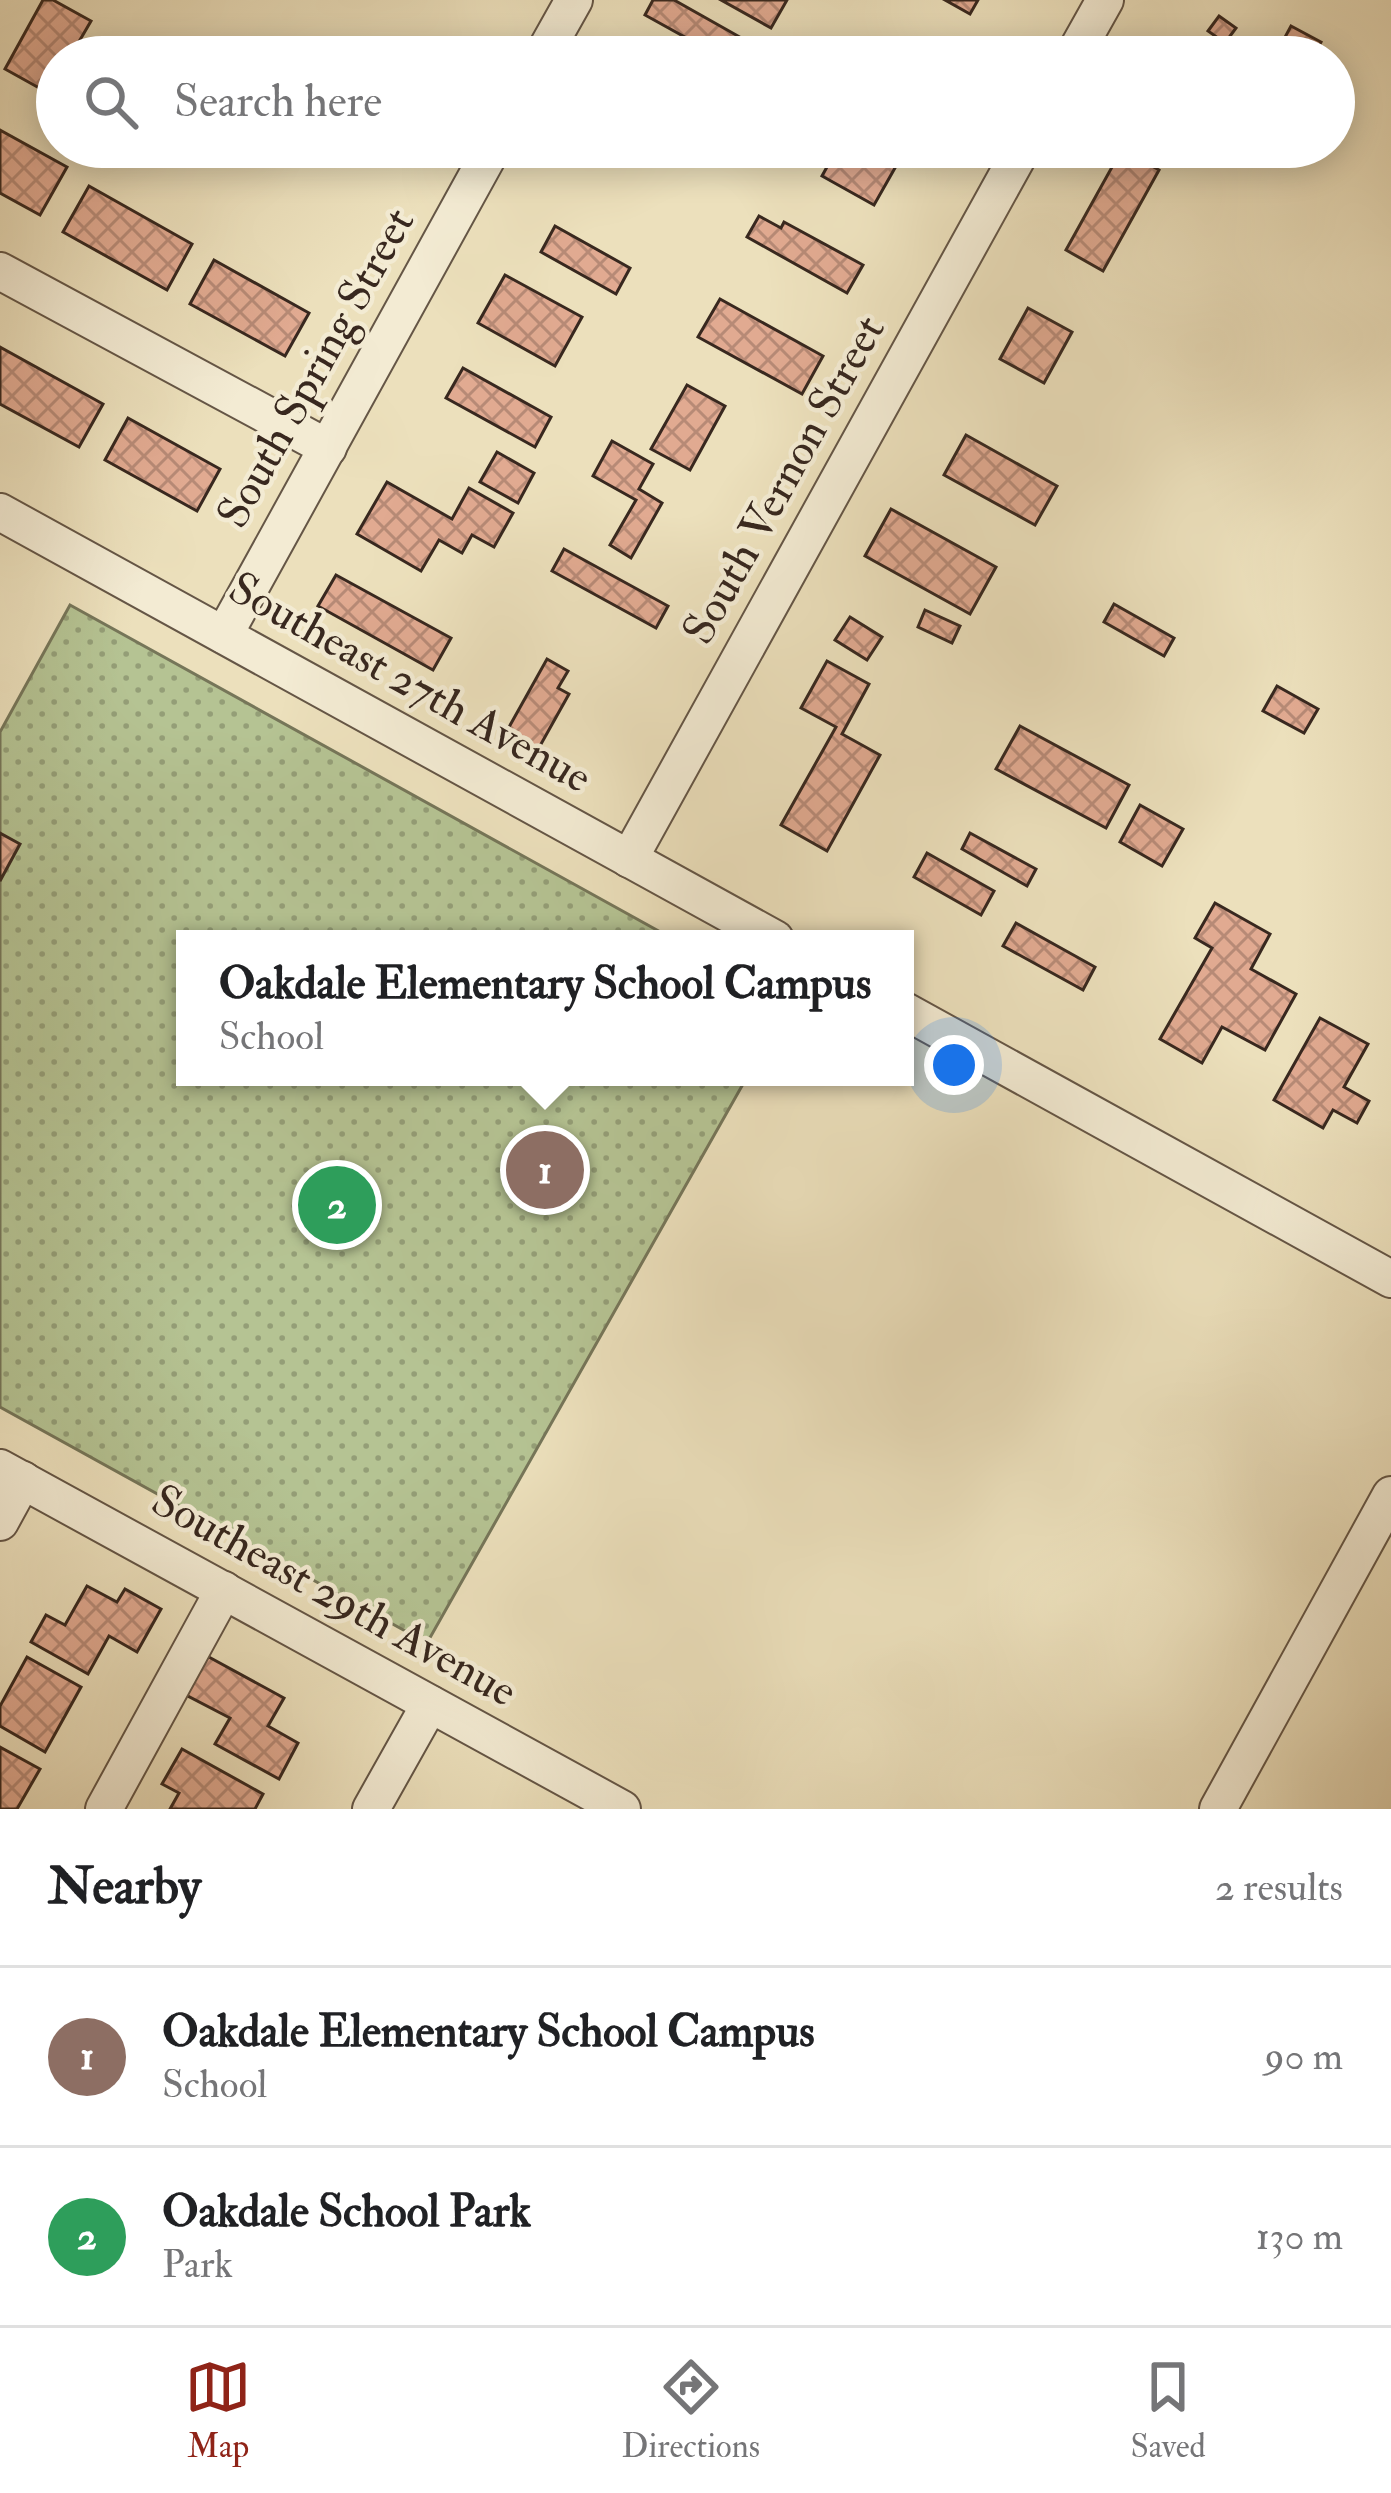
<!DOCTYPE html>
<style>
:root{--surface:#fff;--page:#f2f2f2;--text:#202124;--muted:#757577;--line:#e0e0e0;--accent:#8f2418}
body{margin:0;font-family:"IM FELL Double Pica",serif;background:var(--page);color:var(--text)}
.you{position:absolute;left:954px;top:1065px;width:42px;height:42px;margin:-30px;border:9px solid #fff;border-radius:50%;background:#1a73e8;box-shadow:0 0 0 18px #1a73e833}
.badge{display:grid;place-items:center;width:78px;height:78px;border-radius:50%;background:var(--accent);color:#fff;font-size:39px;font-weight:700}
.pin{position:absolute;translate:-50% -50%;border:6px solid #fff;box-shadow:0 3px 12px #0006}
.popup{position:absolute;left:176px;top:930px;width:738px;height:156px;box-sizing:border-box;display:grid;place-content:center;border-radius:0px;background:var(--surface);filter:drop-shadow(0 3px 9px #0005);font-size:39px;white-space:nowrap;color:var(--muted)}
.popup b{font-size:45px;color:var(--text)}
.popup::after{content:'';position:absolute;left:50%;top:100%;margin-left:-24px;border:24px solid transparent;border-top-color:var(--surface)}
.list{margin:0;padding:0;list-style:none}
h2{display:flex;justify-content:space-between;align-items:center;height:156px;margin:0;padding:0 48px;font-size:51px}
h2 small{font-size:39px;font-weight:400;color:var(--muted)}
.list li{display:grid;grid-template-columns:78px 1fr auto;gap:36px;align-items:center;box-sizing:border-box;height:180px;padding:0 48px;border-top:3px solid var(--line)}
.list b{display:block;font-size:45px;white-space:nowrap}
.list p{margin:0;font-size:39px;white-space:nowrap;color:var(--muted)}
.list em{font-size:39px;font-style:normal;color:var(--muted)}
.icon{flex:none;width:66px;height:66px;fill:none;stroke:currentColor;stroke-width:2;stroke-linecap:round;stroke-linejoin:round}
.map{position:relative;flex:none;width:1391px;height:1809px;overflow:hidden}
.search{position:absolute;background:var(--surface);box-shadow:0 6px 30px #0003;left:36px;right:36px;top:36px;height:132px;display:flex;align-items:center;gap:30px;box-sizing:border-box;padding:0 42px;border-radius:66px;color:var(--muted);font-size:45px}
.sheet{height:516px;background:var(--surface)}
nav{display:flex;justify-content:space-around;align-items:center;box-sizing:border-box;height:168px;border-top:3px solid var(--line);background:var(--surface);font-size:33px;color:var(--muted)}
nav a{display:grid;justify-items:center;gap:6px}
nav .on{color:var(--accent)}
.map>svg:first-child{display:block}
.park{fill:url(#park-dots);stroke:#767659;stroke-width:3}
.building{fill:url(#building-cross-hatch);stroke:#38281f;stroke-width:3}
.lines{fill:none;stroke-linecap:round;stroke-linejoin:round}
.minor-casing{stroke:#655646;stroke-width:40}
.minor{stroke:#f3ebd3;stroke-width:36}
.labels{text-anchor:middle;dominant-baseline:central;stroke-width:9;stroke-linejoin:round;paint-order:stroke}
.street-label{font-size:45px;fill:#38281f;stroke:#f3ebd3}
</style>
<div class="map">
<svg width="1391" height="1809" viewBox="0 0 1391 1809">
<defs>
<pattern id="park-dots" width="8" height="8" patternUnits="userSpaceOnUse" patternTransform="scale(3)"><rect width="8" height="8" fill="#b5c393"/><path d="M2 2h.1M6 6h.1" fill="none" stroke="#949e77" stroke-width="1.8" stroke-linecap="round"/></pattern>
<pattern id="building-cross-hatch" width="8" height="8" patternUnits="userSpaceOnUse" patternTransform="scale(3)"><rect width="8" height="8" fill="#e1aa91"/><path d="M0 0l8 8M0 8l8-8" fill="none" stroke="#b78a76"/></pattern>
</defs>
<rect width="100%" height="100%" fill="#ece0bc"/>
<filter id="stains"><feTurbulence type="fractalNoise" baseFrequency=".00167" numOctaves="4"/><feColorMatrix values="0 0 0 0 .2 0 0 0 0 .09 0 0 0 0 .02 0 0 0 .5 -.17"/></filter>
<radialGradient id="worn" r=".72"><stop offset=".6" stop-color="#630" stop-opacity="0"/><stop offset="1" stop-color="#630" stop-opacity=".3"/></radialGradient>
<polygon class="park" points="70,605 673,939 185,939 185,1077 747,1077 427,1643 0,1407 0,732"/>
<g class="building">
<polygon points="43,0 53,0 91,21 70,57 57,57 57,81 50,94 5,69"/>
<polygon points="653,0 674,0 761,49 757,57 730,54 721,57 645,15"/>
<polygon points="721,0 787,0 771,28"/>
<polygon points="945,0 978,0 970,14"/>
<polygon points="1219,16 1236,28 1225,43 1208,31"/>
<polygon points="1291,26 1321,42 1313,57 1276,54"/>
<polygon points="0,130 67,167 40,215 0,193"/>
<polygon points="838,147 895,147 904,152 874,205 822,176"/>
<polygon points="1122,149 1159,170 1103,271 1066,250"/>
<polygon points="89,186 192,244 167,290 63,232"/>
<polygon points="759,216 781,228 784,222 863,265 847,293 747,237"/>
<polygon points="555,226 630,268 616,294 541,252"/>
<polygon points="214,260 309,313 285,356 190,304"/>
<polygon points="505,275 582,317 555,366 478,323"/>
<polygon points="720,299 823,356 802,394 698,337"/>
<polygon points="1028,308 1072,332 1044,383 1000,359"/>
<polygon points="0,347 103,404 79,447 0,404"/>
<polygon points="463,368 551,417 535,447 446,398"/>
<polygon points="687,385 725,406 690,470 651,449"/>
<polygon points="128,418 220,469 197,511 105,460"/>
<polygon points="966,435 1057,486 1035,525 944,475"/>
<polygon points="612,441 653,464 639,489 662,503 631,558 610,545 636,500 593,476"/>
<polygon points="497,452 534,473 518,503 480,482"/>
<polygon points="387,482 452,519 469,488 513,513 494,547 472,535 462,553 439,540 421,571 357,534"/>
<polygon points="891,509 996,567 970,614 865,556"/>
<polygon points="564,549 668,606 656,628 552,571"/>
<polygon points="336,575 451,638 433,670 318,606"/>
<polygon points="1114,604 1174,638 1164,656 1104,622"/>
<polygon points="925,610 960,626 952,643 918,627"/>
<polygon points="850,617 882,637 867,660 835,640"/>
<polygon points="547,659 568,671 558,688 569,694 536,753 504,736"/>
<polygon points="827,661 869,684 842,734 880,755 827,851 781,825 836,727 801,708"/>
<polygon points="1277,686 1318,709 1304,733 1263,711"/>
<polygon points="1020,726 1129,785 1106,828 996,769"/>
<polygon points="1140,805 1183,829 1162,866 1120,842"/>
<polygon points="0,833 20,844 0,881"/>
<polygon points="970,833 1036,869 1027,886 962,849"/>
<polygon points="927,853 994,891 981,915 914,877"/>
<polygon points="1215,903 1270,934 1251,969 1296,994 1265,1050 1222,1027 1202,1063 1160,1039 1212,948 1195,938"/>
<polygon points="1016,923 1095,967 1083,990 1003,946"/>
<polygon points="1320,1018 1368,1044 1344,1087 1369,1101 1357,1123 1333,1110 1323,1128 1274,1100"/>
<polygon points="87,1586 117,1602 125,1589 161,1609 137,1652 109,1636 88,1674 31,1642 46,1615 65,1625"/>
<polygon points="207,1656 284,1698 268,1726 298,1743 279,1779 215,1744 230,1718 186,1695"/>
<polygon points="27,1657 81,1687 45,1752 0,1726 0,1706"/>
<polygon points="0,1747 40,1769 17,1809 0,1809"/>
<polygon points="182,1749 263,1794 255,1809 170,1809 179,1793 162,1784"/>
</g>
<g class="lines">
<defs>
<g id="minor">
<polyline points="542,57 574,0"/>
<polyline points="1073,57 1105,0"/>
<polyline points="0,271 328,448"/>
<polyline points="0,512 775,939"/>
<polyline points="224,635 493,147"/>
<polyline points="629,859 1023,147"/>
<polyline points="905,1011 1391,1279"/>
<polyline points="0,1468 622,1809"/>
<polyline points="0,1522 23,1480"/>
<polyline points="104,1809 224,1590"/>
<polyline points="371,1809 430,1704"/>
<polyline points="1218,1809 1391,1495"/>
</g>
</defs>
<use href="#minor" class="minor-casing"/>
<use href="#minor" class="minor"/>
</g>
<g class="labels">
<g class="street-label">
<text transform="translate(316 368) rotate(-61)">South Spring Street</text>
<text transform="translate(784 480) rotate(-61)">South Vernon Street</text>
<text transform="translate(410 683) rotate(29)">Southeast 27th Avenue</text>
<text transform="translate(334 1596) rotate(29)">Southeast 29th Avenue</text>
</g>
</g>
<rect width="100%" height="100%" filter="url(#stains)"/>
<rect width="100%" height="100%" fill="url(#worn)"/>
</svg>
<div class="you"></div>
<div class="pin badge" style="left:545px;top:1170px;background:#8d6e63">1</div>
<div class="popup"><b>Oakdale Elementary School Campus</b>School</div>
<div class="pin badge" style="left:337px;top:1205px;background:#2e9e5b">2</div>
<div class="search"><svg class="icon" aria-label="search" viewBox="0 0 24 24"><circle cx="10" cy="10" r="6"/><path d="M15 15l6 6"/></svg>Search here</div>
</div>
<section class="sheet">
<h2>Nearby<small>2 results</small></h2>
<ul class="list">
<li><span class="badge" style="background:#8d6e63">1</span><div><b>Oakdale Elementary School Campus</b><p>School</p></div><em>90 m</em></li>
<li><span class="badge" style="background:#2e9e5b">2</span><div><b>Oakdale School Park</b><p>Park</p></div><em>130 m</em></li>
</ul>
</section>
<nav>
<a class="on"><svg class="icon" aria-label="map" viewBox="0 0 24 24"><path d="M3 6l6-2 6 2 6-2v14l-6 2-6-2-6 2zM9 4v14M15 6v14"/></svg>Map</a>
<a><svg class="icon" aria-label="directions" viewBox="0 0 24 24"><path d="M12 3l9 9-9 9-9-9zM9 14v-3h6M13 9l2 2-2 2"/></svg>Directions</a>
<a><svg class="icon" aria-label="saved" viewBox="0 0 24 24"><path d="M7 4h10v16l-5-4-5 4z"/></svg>Saved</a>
</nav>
